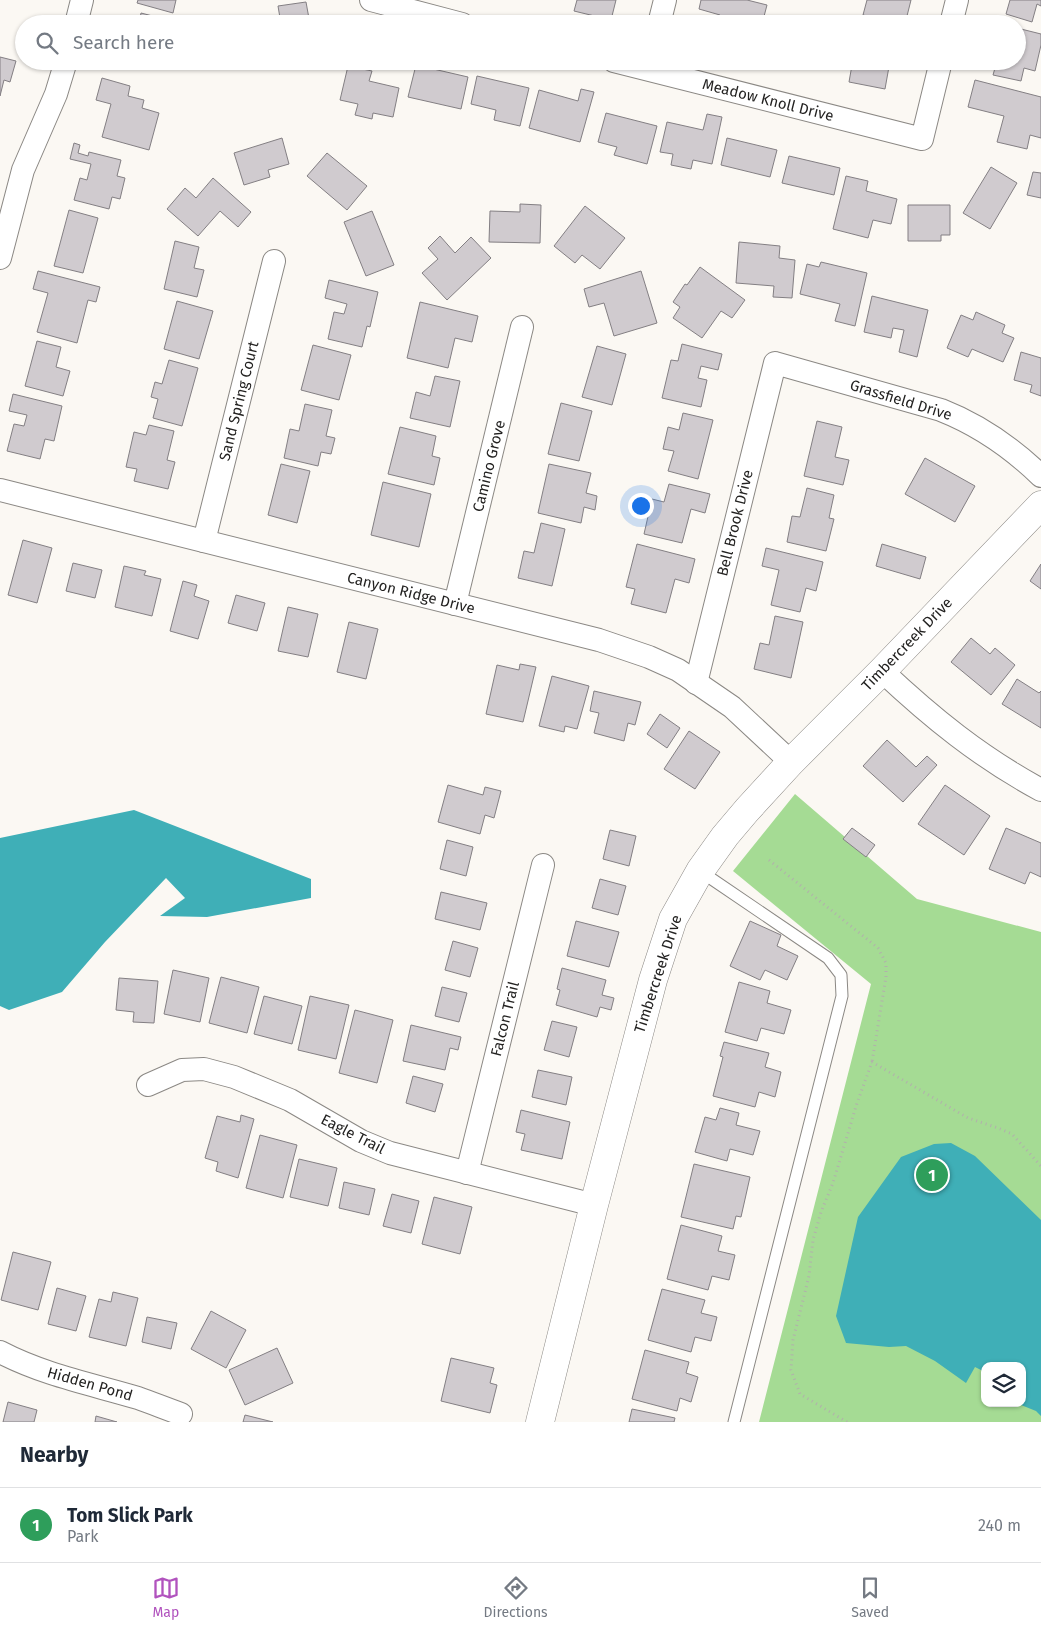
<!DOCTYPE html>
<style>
:root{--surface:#fff;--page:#f2f2f3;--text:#1f2937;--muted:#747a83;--line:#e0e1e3;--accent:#b153be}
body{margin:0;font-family:"Fira Sans",sans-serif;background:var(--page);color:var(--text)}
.controls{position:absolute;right:15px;bottom:15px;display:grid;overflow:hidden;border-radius:10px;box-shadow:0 1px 4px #0004}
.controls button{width:45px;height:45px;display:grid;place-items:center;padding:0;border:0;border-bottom:1px solid var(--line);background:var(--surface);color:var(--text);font:25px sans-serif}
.you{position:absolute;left:640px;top:505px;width:18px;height:18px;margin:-12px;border:4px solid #fff;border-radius:50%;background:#1a73e8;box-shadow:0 0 0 8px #1a73e833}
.badge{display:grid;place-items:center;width:32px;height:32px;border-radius:50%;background:var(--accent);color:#fff;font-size:16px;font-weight:700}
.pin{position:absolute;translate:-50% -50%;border:2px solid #fff;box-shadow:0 1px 5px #0006}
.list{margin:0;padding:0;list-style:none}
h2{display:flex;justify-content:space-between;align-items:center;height:65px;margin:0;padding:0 20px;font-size:21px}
h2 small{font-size:16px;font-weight:400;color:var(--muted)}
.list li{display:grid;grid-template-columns:32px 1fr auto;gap:15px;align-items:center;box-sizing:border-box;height:75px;padding:0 20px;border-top:1px solid var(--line)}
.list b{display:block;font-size:19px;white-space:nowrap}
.list p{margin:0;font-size:16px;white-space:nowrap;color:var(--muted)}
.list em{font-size:16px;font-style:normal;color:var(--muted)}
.icon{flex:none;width:28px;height:28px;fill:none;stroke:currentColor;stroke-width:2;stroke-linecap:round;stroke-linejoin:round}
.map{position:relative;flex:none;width:1041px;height:1422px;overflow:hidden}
.search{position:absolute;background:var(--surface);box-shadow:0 1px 4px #0004;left:15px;right:15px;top:15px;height:55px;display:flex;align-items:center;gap:12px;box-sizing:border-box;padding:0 18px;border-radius:28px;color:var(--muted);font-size:19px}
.sheet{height:140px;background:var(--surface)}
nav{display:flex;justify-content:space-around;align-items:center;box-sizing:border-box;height:70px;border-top:1px solid var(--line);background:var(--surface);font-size:14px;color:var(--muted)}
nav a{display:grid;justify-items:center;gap:2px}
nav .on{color:var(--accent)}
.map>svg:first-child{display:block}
.green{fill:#a5db94;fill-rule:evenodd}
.water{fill:#3fafb7}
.building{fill:#d0cbcf;stroke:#837f83}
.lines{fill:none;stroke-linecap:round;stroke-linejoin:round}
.service-casing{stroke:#8b8884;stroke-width:13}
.minor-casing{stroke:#8b8884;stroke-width:24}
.tertiary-casing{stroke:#8b8884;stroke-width:29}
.path{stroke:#b2b0ac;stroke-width:3;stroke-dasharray:1 4;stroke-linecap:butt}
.service{stroke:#fff;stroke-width:11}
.minor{stroke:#fff;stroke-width:22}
.tertiary{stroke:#fff;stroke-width:28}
.labels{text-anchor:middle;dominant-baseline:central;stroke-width:4.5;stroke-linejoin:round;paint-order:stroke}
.street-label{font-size:15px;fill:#232221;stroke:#fff}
</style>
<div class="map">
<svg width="1041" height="1422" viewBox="0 0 1041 1422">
<rect width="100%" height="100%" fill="#fbf8f3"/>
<path class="green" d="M795,794L917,899L1041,932V1422H759L871,984L733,871ZM985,1366H1022V1403H985Z"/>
<g class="water">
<polygon points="134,810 311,879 311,898 207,917 160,916 185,898 166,878 105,942 62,992 9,1010 0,1006 0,838"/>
<polygon points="951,1143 975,1156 1041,1220 1041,1416 1036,1411 1016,1403 1022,1403 1022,1366 985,1366 985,1372 975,1367 966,1383 935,1361 906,1346 889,1347 846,1343 836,1316 858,1217 901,1157 934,1144"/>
</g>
<g class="building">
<polygon points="138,0 176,0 173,13 137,3"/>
<polygon points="577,0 616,0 611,20 574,11"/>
<polygon points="701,0 747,0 767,5 762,24 718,24 720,15 699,9"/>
<polygon points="867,0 911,0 905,24 898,24 863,15"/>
<polygon points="1010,0 1041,0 1041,6 1037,4 1032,22 1006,14"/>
<polygon points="306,2 310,24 281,24 278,6"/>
<polygon points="141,13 168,20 167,24 139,24"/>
<polygon points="1017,28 1041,34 1041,45 1035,71 1024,68 1021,81 993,75 997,61 1017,61"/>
<polygon points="0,57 16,61 10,82 4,80 0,96"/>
<polygon points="141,61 171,61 169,69"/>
<polygon points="286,61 315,61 315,62 287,66"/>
<polygon points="861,61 890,61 885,89 849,82 852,65 860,67"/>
<polygon points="416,65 468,77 461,109 408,97"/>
<polygon points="348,66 372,71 369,81 399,88 393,117 373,113 372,119 355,115 358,104 340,100"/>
<polygon points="477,76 529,88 520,126 494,120 496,110 471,104"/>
<polygon points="102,78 130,86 128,96 144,100 142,108 159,113 149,150 102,137 111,104 96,100"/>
<polygon points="975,80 1041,97 1041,138 1030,135 1027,149 997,142 1004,116 968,107"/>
<polygon points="581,89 594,92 580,142 529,128 539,90 578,101"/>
<polygon points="606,113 657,126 647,164 614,155 617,147 598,142"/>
<polygon points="707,114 722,117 712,164 693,160 691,169 671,165 673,154 660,152 667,122 703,130"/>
<polygon points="282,138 289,164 268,170 270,177 244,185 234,153"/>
<polygon points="727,138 777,150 770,177 721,165"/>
<polygon points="74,143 80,145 78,153 88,156 89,152 121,160 117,176 125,178 120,199 112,197 109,209 74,200 80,178 87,180 91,164 70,159"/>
<polygon points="327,153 367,186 347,210 307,176"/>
<polygon points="789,156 840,168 834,195 782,183"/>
<polygon points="991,167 1017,183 990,229 963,213"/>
<polygon points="1033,172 1041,173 1041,198 1027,195"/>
<polygon points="846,176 868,181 866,191 897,199 891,224 873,220 868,238 833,229"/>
<polygon points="213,178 251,212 238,227 220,211 198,236 167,209 185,188 196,198"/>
<polygon points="520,204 541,205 540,243 489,242 490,211 520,212"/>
<polygon points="908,205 950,205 950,235 941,235 941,241 908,241"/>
<polygon points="585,206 625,238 600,269 582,255 575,263 554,246"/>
<polygon points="69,210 98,218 83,273 54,266"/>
<polygon points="372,211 394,265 366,276 344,222"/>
<polygon points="440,236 455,253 471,237 491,258 447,300 422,273 438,259 428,248"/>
<polygon points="175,241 199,247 194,268 204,270 197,297 164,289"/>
<polygon points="739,242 780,246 779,258 795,260 792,298 773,297 774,286 736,283"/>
<polygon points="821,262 867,273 855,326 835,321 840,304 800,294 807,264 819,267"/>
<polygon points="700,267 745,300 732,318 721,311 702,338 673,318 680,307 673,302 685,284 687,285"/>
<polygon points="38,271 100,287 96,302 88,300 77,343 37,332 48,293 33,289"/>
<polygon points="641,271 657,323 614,336 604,303 589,307 584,289"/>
<polygon points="329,280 378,292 370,327 367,326 362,347 328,339 334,312 344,314 347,304 325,298"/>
<polygon points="872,296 928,310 917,357 899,352 904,330 893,328 891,338 864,332"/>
<polygon points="177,301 213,311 199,359 164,349"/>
<polygon points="420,302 478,316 472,342 455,338 448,368 407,358"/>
<polygon points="976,312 1005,325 1002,333 1014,338 1003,362 972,349 968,357 947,348 961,315 973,320"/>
<polygon points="37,341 61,347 56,367 70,371 63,396 25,386"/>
<polygon points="682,344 722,354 718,370 701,366 698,378 707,380 701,407 662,398 671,360 678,361"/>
<polygon points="313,345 351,355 339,400 301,390"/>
<polygon points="597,346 626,354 612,405 582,397"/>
<polygon points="1021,352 1041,358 1041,396 1030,392 1032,385 1014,380"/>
<polygon points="169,360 198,368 182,426 153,418 158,399 151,397 155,382 162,384"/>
<polygon points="435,376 460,381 450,427 410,418 416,392 430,396"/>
<polygon points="13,394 62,406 54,441 45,439 40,459 7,451 14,424 24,426 27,415 9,411"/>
<polygon points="561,403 592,411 579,461 548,454"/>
<polygon points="305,404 332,410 326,436 335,438 331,454 321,452 318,466 284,458 290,429 299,431"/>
<polygon points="683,413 713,420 698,479 668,471 674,451 663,449 668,427 679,430"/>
<polygon points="817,421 842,427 835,457 849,460 843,485 804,476"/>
<polygon points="149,425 174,431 167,460 175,462 168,489 134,481 137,469 126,467 134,432 146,435"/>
<polygon points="400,427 436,436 432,456 440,458 434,485 388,474"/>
<polygon points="925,458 975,486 955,522 905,494"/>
<polygon points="281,464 310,471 297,523 268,515"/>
<polygon points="549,464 591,473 586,493 597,496 595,510 584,507 581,523 538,513"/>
<polygon points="383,482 431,494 419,547 371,535"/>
<polygon points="669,484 710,494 705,513 691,509 682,543 644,534 652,499 664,502"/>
<polygon points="807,488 834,495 829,518 834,519 826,551 787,542 792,516 800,517"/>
<polygon points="541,523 565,529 552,586 518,578 524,551 534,553"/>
<polygon points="23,540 52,548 37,603 8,595"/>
<polygon points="637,544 695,559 689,583 675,579 666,613 631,604 635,589 626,587"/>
<polygon points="882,544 926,557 920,579 876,566"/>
<polygon points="766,548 823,562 816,591 806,588 800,612 771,605 779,570 762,566"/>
<polygon points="73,563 102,570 95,598 66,591"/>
<polygon points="1041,564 1041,589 1030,581"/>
<polygon points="124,566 146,571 144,575 161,579 152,616 115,607"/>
<polygon points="183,581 197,585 194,596 209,601 198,639 170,631"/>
<polygon points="236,595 265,603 257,631 228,623"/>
<polygon points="288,607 318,614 308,657 278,651"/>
<polygon points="775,616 803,622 791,678 754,669 760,643 769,645"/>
<polygon points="349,622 378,629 366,679 337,672"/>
<polygon points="971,638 990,654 995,648 1015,665 991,695 951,662"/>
<polygon points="520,664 536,667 523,722 486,714 497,665 519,670"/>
<polygon points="552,676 589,686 577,729 565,726 564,732 539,726"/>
<polygon points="1017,679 1039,693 1041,691 1041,728 1002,704"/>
<polygon points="594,691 641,702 635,725 628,723 624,741 594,733 599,713 590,711"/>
<polygon points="660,714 680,728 667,748 647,734"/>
<polygon points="689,731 720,752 695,789 664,769"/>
<polygon points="887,740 916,767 927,756 937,765 903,802 863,766"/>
<polygon points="448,785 483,795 485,787 501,791 494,818 485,815 480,834 438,822"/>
<polygon points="945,785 990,816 964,855 918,824"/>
<polygon points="852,828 875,845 866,857 843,839"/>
<polygon points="1006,828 1041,843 1041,877 1030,872 1025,884 989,869"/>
<polygon points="610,830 636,836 629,866 603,859"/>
<polygon points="447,840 473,847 466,876 440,869"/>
<polygon points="600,879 626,886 618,915 592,908"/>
<polygon points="441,892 487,903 480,930 435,919"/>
<polygon points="576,921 619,932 609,967 567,956"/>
<polygon points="750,921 781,935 777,946 798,956 787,980 765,970 760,980 730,966"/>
<polygon points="453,941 478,948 470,977 445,970"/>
<polygon points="562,968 606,980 602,995 614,998 611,1010 600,1007 597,1017 556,1005 560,990 557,989"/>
<polygon points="173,970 209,978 200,1022 164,1014"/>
<polygon points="221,977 259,987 247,1033 209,1023"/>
<polygon points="119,978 158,981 154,1023 133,1022 134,1012 116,1010"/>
<polygon points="739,982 770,991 767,1003 791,1010 784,1034 761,1028 757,1041 725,1032"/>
<polygon points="442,987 467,993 459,1022 435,1016"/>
<polygon points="264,996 302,1006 292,1044 254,1034"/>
<polygon points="310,996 349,1005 336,1059 298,1050"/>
<polygon points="355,1010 393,1020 377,1083 339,1073"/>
<polygon points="552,1021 577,1027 569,1057 544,1050"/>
<polygon points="411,1025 461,1037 458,1050 450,1048 445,1070 403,1061"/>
<polygon points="724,1042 769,1053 765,1067 781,1072 775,1097 759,1092 755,1107 713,1096 723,1057 720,1056"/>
<polygon points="538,1070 572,1077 566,1105 532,1097"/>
<polygon points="413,1076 443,1084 435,1112 406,1103"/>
<polygon points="720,1108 739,1113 736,1125 760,1131 753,1155 730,1149 727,1161 695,1152 705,1117 716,1120"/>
<polygon points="521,1110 570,1122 562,1159 521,1150 525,1134 516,1132"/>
<polygon points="241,1115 254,1119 238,1178 216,1171 218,1162 205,1158 217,1116 240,1122"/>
<polygon points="260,1135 297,1145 283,1198 246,1188"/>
<polygon points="299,1159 337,1168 328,1206 290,1197"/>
<polygon points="694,1164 750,1177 741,1217 736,1216 733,1229 681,1217"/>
<polygon points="344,1182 375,1189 369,1215 339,1208"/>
<polygon points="392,1194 419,1201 411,1233 383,1226"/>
<polygon points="434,1197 472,1207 460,1254 422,1244"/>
<polygon points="681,1225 722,1236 718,1251 735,1255 729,1280 712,1276 708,1290 667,1279"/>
<polygon points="13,1252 51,1262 38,1310 1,1300"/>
<polygon points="57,1288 86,1296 76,1331 48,1324"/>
<polygon points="662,1289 705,1300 701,1313 717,1317 711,1341 695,1337 691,1352 648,1340"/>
<polygon points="113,1292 138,1298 126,1346 89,1337 99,1299 111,1302"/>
<polygon points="211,1311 246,1330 226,1368 191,1349"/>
<polygon points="147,1317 177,1323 171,1349 142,1342"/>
<polygon points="277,1348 293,1383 245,1405 229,1370"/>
<polygon points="645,1350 689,1362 686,1373 698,1377 691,1402 680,1398 677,1411 632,1399"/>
<polygon points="451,1358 494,1368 490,1383 497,1385 490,1413 441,1401"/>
<polygon points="8,1402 37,1410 34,1422 3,1422"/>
<polygon points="632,1409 675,1418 674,1422 629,1422"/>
<polygon points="245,1415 273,1422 243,1422"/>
<polygon points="96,1416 117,1422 95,1422"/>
</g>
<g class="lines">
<defs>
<polyline id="service" points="700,871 828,958 841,975 842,996 734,1422"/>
<g id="minor">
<polyline points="371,0 462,24"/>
<polyline points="76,24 82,0"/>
<polyline points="659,24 665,0"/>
<polyline points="951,24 957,0"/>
<polyline points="614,61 922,139 941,61"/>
<polyline points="0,258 23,170 56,94 66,61"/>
<polyline points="0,490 599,640 649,657 678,670 732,707 791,762"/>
<polyline points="204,541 274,261"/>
<polyline points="455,604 522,327"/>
<path d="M882,671C932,718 980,757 1041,790"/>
<path d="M696,683L775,363L941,410C979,425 1011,447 1041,476"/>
<polyline points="148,1085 182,1070 204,1069 234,1077 290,1100 361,1141 390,1153 594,1205"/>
<polyline points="467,1173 543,865"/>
<path d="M0,1352C44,1375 91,1384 138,1398C152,1403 167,1409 181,1414"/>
</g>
<polyline id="tertiary" points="540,1422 594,1205 653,980 673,919 700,871 725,836 747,810 791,762 882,671 1041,505"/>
</defs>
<use href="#service" class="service-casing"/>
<use href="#minor" class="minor-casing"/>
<use href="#tertiary" class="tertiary-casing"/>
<g class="path">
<polyline points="769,860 878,948 886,963 886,977 872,1062"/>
<polyline points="847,1422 800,1394 791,1370 793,1340 809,1276 813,1240 821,1212 833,1183 857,1103 872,1062 968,1118 998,1128 1012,1134 1041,1166"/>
</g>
<use href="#service" class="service"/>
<use href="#minor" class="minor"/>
<use href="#tertiary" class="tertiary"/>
</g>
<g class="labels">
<g class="street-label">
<text transform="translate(768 100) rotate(14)">Meadow Knoll Drive</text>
<text transform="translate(901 400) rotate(17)">Grassfield Drive</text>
<text transform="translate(239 401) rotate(-76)">Sand Spring Court</text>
<text transform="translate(489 466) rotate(-76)">Camino Grove</text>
<text transform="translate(735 523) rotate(-76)">Bell Brook Drive</text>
<text transform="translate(411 593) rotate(14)">Canyon Ridge Drive</text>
<text transform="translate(907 644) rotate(-46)">Timbercreek Drive</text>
<text transform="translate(658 974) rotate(-72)">Timbercreek Drive</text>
<text transform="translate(505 1019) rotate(-76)">Falcon Trail</text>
<text transform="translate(353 1134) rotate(27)">Eagle Trail</text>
<text transform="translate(90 1384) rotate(16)">Hidden Pond</text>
</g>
</g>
</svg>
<div class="controls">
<button><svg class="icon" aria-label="layers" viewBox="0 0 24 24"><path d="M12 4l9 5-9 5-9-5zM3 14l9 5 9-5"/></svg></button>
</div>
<div class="you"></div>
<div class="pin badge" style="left:932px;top:1175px;background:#2e9e5b">1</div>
<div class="search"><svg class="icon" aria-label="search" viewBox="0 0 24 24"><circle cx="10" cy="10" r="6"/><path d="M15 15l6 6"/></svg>Search here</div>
</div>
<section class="sheet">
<h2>Nearby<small></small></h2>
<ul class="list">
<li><span class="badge" style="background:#2e9e5b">1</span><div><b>Tom Slick Park</b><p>Park</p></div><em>240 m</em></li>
</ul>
</section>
<nav>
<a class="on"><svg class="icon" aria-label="map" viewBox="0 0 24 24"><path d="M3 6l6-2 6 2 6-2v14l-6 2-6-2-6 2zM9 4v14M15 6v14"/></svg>Map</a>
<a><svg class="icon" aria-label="directions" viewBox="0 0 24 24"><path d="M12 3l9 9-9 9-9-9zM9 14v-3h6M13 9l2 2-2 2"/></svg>Directions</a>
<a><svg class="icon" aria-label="saved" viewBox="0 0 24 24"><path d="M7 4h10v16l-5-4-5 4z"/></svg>Saved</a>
</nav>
